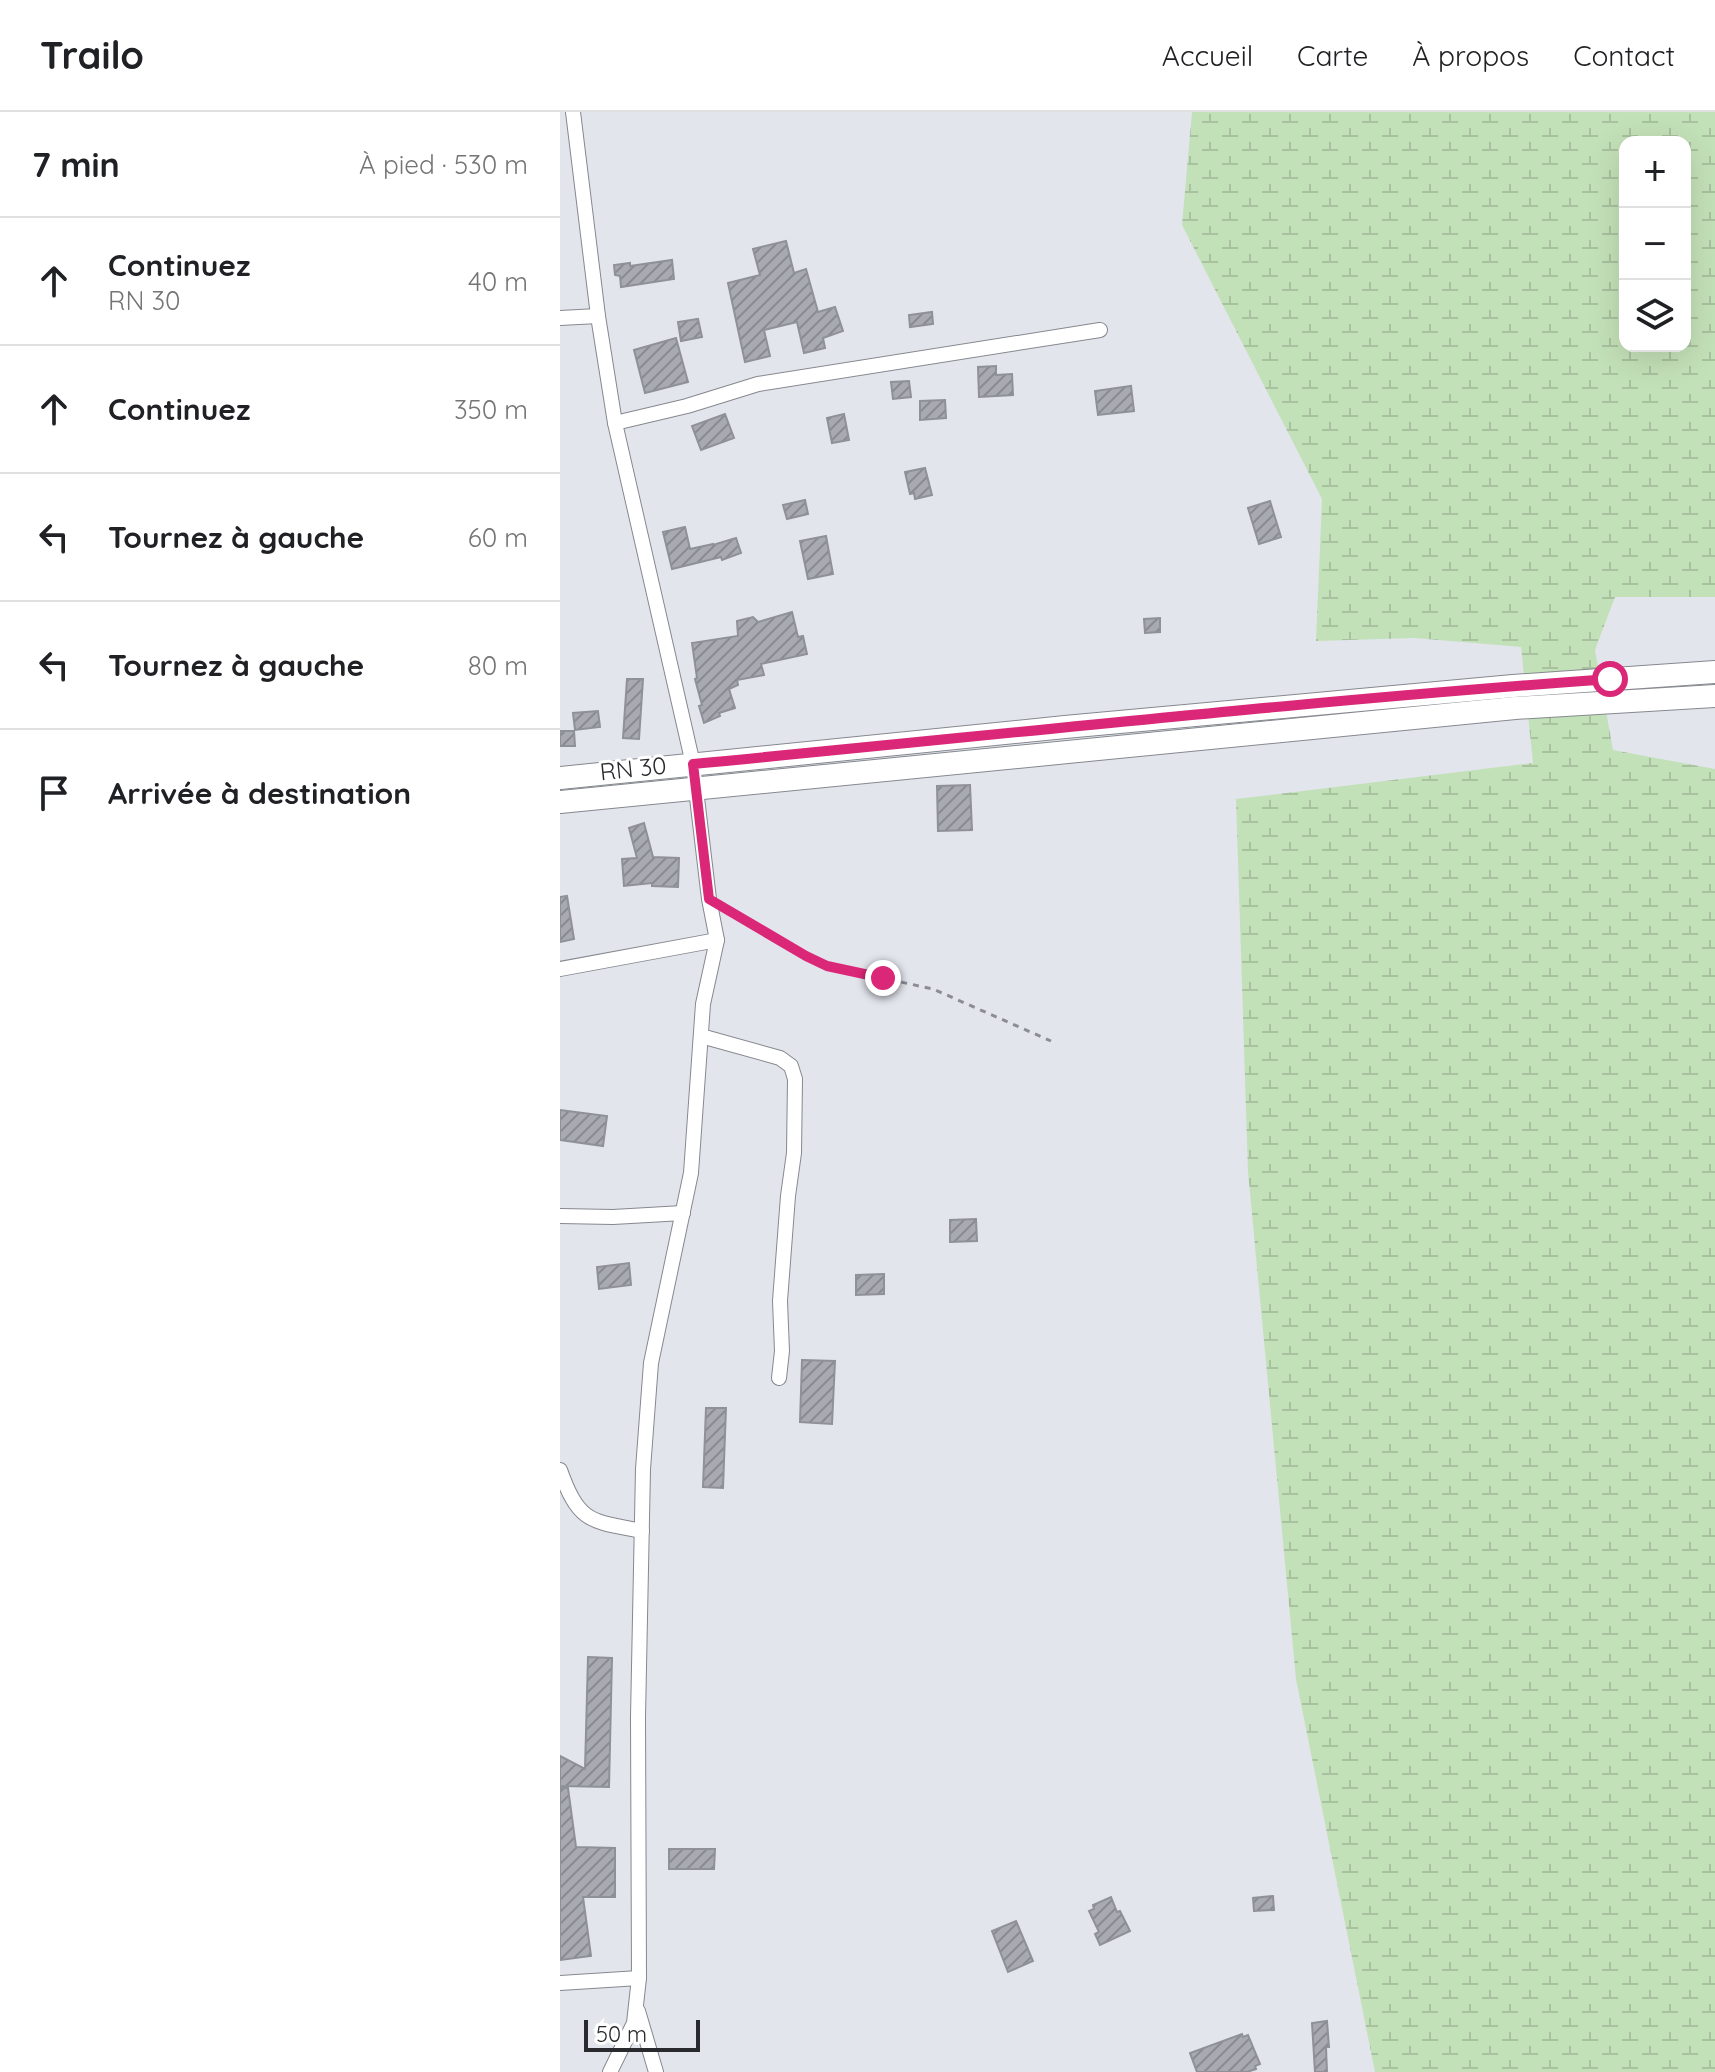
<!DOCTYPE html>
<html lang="fr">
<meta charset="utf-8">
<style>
:root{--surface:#fff;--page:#f2f2f2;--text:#202124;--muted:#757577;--line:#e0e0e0}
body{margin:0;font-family:Quicksand,sans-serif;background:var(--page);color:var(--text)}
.controls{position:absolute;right:24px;top:24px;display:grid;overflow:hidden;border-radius:16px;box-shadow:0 8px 32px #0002}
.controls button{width:72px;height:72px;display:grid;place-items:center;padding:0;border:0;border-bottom:2px solid var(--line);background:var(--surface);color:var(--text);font:40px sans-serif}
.scale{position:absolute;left:24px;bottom:20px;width:116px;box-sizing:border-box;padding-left:8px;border:4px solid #292a2d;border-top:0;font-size:22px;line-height:28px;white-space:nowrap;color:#292a2d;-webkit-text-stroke:6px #fff;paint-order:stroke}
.stop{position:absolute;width:24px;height:24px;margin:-18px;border:6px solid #db2777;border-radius:50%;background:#fff}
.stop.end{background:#db2777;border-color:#fff;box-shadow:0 2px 8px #0008}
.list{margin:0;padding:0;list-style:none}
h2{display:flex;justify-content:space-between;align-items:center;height:104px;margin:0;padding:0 32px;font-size:34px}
h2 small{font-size:26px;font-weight:400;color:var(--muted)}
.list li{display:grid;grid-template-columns:52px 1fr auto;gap:24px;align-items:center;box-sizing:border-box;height:128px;padding:0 32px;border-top:2px solid var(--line)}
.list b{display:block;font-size:30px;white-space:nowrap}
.list p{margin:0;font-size:26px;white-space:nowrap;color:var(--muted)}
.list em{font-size:26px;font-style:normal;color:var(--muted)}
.icon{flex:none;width:44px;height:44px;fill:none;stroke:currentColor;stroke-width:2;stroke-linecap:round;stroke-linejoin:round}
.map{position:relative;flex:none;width:1155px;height:1960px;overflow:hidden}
header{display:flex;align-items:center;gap:48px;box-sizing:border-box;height:112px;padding:0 40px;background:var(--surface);border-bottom:2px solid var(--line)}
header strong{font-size:38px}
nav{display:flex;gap:44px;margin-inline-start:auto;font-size:28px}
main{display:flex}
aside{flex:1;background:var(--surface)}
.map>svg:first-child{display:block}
.wetland{fill:url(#wetland-marsh);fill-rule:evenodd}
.building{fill:url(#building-hatch);stroke:#8f9198;stroke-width:2}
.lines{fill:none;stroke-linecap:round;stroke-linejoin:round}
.street-casing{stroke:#86888f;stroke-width:16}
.primary-casing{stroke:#86888f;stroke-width:24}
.path{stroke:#8b8d92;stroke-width:3;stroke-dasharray:6 6;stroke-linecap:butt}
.street{stroke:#fff;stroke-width:14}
.primary{stroke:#fff;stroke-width:22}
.route{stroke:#db2777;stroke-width:10}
.labels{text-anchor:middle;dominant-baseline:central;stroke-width:6;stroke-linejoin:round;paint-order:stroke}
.street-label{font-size:24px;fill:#292a2d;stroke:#fff}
</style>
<header>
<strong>Trailo</strong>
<nav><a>Accueil</a><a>Carte</a><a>À propos</a><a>Contact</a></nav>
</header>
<main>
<aside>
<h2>7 min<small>À pied · 530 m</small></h2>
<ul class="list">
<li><svg class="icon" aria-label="ahead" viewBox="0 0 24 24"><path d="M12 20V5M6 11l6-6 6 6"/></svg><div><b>Continuez</b><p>RN 30</p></div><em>40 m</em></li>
<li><svg class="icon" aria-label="ahead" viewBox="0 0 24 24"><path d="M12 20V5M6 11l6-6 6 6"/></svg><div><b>Continuez</b></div><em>350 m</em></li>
<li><svg class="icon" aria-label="left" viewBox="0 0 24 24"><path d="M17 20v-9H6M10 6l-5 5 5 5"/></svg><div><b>Tournez à gauche</b></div><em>60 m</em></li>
<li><svg class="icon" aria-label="left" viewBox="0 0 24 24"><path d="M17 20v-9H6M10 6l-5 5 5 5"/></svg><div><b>Tournez à gauche</b></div><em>80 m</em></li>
<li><svg class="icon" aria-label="arrive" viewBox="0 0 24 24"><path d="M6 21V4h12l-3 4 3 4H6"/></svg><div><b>Arrivée à destination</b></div></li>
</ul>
</aside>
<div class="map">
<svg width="1155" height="1960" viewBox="0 0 1155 1960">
<defs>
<pattern id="wetland-marsh" width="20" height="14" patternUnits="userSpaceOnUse" patternTransform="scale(2)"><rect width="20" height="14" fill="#c3e1b8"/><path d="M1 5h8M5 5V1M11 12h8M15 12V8" fill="none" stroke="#a8c19e"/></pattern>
<pattern id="building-hatch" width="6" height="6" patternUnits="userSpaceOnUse" patternTransform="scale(2)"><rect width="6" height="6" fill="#a8aab2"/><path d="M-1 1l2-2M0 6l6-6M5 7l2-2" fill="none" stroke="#898b91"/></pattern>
</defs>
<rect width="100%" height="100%" fill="#e3e5ed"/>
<path class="wetland" d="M632,0H1155V485H1055L1035,538L1053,638L1155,657V1960H815L736,1567L688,1060L676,687L973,651L961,535L855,526L756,529L762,387L622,113ZM1065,30H1125V234H1065Z"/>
<g class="building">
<polygon points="226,129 234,161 246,157 258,200 275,195 283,219 263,226 265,236 244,241 237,210 204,218 210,244 185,250 168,171 200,163 193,137"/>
<polygon points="112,148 114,167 61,175 60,164 55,163 54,153 70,151 70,154"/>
<polygon points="372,200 373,212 350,215 349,203"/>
<polygon points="138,207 142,225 121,229 118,210"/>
<polygon points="116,226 128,270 85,281 74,238"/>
<polygon points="436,254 436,263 452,262 453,283 419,285 418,255"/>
<polygon points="349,269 351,285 333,287 331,270"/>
<polygon points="571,274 574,299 538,303 535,279"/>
<polygon points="385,288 386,306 360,308 360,289"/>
<polygon points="165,302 174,326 141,338 132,314"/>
<polygon points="284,302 289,328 272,331 267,306"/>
<polygon points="365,356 372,383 355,387 354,381 350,382 345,360"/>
<polygon points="245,388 248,402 227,407 223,393"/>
<polygon points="710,389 721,425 699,432 688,396"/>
<polygon points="125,415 130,437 153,432 153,433 176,426 181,441 162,448 161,445 112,457 103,420"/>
<polygon points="266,424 273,462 248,467 240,429"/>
<polygon points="232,500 238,525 243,524 247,542 201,552 204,563 177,568 178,573 169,577 175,596 159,601 160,604 144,611 139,594 142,593 135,567 137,566 132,531 178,524 177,509 193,505 198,510"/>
<polygon points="600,506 600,520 585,521 584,507"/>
<polygon points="67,567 83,567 79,627 63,626"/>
<polygon points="38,599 40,615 15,618 13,601"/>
<polygon points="0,619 14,619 15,634 0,634"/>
<polygon points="410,673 412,718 378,719 377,674"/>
<polygon points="84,711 93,745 119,746 118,775 92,774 92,771 64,774 62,747 77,746 69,716"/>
<polygon points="7,784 14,827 0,830 0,785"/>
<polygon points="0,998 47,1004 43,1034 0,1028"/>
<polygon points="416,1107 417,1129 390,1130 390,1108"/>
<polygon points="69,1151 71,1173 39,1177 37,1155"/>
<polygon points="324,1162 324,1182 296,1183 296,1163"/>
<polygon points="242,1248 275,1249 272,1312 240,1310"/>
<polygon points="146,1296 166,1296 163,1376 143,1375"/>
<polygon points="28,1545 52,1546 49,1675 0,1674 0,1644 25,1657"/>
<polygon points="0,1676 8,1676 16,1735 55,1736 55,1785 23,1785 31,1844 0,1848"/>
<polygon points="109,1737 155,1737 154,1757 109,1757"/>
<polygon points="713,1784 714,1798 694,1799 693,1786"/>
<polygon points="551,1785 557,1800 560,1799 570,1819 540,1833 535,1822 539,1820 529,1799 534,1797 533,1793"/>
<polygon points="456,1809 473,1849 448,1860 432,1819"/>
<polygon points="767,1909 769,1935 766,1935 767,1960 755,1960 752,1911"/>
<polygon points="682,1922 683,1925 688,1923 700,1952 695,1954 696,1957 687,1960 637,1960 630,1941"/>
</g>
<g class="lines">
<defs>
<g id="street">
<polyline points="13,0 38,204 55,311 133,652 149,787 157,828 143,892 131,1061 91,1251 83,1357 78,1605 79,1866 74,1911 50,1960"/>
<polyline points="0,206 38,204"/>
<polyline points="55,311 127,294 198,272 540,218"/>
<polyline points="0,857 157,828"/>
<polyline points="141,924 220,946 231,954 235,967 234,1041 228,1084 220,1189 222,1239 219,1266"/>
<polyline points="0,1104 53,1105 123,1101"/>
<path d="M0,1358C19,1411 30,1409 82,1419"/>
<polyline points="0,1871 79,1866"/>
<polyline points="78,1899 96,1960"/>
</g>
<g id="primary">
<polyline points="0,666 505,615 953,574 1155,560"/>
<polyline points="0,690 955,596 1155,584"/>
</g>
</defs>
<use href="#street" class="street-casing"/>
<use href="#primary" class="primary-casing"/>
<polyline class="path" points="166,797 246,844 267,854 373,877 491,929"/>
<use href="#street" class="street"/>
<use href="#primary" class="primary"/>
</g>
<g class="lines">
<path class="route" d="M323,866L267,854L246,844L149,787L133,652C439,623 744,589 1050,567"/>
</g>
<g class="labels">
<g class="street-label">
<text transform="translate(73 656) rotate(-6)">RN 30</text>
</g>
</g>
</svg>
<div class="controls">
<button>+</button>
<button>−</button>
<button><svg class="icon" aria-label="layers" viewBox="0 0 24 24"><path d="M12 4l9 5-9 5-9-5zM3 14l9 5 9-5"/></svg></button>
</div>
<div class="scale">50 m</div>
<div class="stop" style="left:1050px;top:567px"></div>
<div class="stop end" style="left:323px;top:866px"></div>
</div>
</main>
